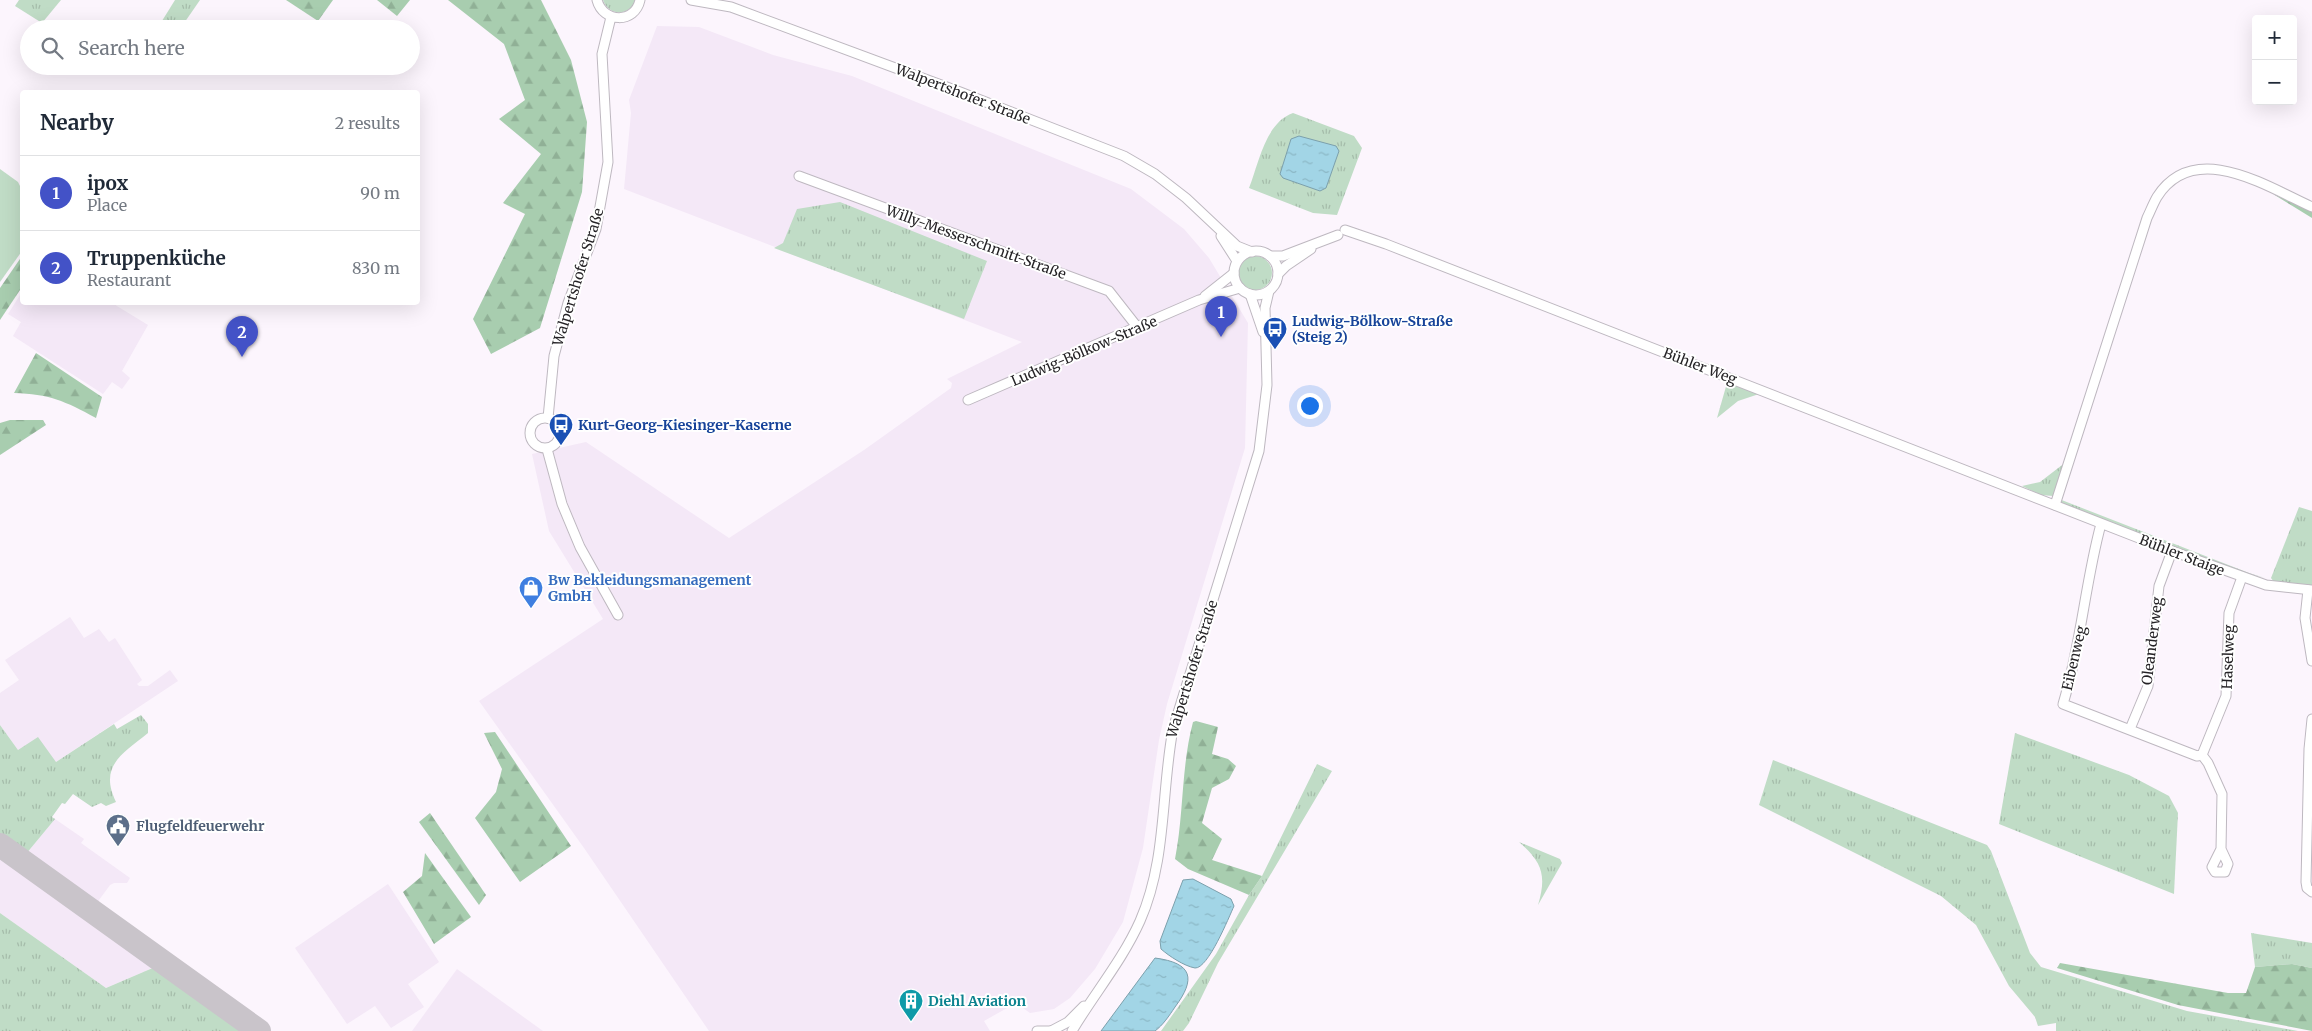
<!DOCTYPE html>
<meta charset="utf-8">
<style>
:root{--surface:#fff;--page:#f6f6f7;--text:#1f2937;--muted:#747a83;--line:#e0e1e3;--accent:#4352c7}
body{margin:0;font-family:Merriweather,serif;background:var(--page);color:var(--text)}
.controls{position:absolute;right:15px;top:15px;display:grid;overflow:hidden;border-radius:5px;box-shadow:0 5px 20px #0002}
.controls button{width:45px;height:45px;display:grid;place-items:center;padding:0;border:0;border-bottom:1px solid var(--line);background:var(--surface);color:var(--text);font:25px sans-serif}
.you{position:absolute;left:1309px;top:405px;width:18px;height:18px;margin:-12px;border:4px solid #fff;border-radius:50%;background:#1a73e8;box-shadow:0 0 0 8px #1a73e833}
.badge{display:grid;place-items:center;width:32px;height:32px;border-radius:50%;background:var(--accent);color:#fff;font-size:16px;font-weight:700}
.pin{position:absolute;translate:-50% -41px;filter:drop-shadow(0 1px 2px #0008)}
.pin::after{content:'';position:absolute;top:26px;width:18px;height:15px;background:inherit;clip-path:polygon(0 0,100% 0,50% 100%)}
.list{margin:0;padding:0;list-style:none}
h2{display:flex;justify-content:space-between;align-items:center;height:65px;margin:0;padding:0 20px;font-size:21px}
h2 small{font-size:16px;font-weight:400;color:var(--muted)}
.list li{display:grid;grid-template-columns:32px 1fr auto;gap:15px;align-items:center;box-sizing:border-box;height:75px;padding:0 20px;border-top:1px solid var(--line)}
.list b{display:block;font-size:19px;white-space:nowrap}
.list p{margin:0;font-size:16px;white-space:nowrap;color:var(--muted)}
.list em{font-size:16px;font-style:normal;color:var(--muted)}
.icon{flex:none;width:28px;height:28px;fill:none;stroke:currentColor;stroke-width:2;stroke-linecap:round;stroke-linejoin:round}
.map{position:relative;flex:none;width:2312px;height:1031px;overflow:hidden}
.search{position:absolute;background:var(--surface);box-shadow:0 5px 20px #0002;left:20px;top:20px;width:400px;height:55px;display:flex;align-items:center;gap:12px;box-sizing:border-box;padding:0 18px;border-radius:28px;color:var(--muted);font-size:19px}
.panel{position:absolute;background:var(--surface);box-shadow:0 5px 20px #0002;left:20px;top:90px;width:400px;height:215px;border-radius:5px}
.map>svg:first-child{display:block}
.built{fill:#f4e8f7}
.grass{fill:url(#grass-tufts)}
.forest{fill:url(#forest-firs)}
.pitch{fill:#c0dcc6}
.water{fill:url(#water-ripples);stroke:#7ca0ac}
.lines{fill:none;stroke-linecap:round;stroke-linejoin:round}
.taxiway{stroke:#c9c4ca;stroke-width:24}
.minor-casing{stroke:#beb8c0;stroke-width:11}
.minor{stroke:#fff;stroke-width:9}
.labels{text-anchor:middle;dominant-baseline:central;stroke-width:4;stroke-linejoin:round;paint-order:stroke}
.street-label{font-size:14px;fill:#252326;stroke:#fff}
.transit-label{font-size:14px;font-weight:bold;fill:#164399;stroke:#fff;text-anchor:start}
.shop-label{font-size:14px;font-weight:bold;fill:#366cbe;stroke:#fff;text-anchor:start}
.service-label{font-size:14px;font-weight:bold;fill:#4e5e75;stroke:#fff;text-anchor:start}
.culture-label{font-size:14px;font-weight:bold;fill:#0d838f;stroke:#fff;text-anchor:start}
</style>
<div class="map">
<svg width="2312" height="1031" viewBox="0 0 2312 1031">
<defs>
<pattern id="grass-tufts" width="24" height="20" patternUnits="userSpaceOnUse" patternTransform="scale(1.25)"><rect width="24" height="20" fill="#c0dcc6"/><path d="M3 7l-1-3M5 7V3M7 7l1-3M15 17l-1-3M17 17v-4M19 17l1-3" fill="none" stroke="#a5bcaa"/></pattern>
<pattern id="forest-firs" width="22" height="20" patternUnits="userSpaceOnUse" patternTransform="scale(1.25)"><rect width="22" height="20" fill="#a8cdaf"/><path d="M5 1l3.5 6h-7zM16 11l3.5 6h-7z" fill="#90b096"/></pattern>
<pattern id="water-ripples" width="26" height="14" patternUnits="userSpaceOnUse" patternTransform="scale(1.25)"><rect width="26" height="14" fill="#a2d5e6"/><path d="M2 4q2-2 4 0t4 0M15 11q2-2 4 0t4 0" fill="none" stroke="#8bb7c5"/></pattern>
</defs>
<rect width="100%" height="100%" fill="#fcf5fd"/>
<g class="built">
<polygon points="657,26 699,27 773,55 852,76 1131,189 1184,229 1209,258 1248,323 1245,448 1167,704 1159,740 1143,848 1123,922 1095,969 1070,998 1054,1009 1030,1013 1016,1003 984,1021 990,1031 709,1031 584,848 479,701 603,619 549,531 532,454 586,442 729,538 864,450 951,388 952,383 947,379 1022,342 624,189 631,113 629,100"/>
<polygon points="22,292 22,302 112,303 148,325 122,371 130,378 122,389 112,382 103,394 13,336 21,322 8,314"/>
<polygon points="70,617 84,638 99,629 109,642 115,638 142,680 137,684 139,686 148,686 170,670 178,681 56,762 18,750 0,725 0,693 19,680 5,660"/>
<polygon points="55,819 84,839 81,843 130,878 127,883 114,883 110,885 99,900 100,907 26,854"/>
<polygon points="0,856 155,967 106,988 0,913"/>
<polygon points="388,884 439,962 408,984 424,1007 391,1028 375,1006 347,1024 295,948"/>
<polygon points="457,969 543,1031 412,1031"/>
</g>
<g class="grass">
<polygon points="19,0 61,0 42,23 15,6"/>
<polygon points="175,0 200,0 180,29 157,29"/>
<path d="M603,0H636C630,16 609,17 603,0Z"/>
<path d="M1293,113L1354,136L1362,148L1337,215L1313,213L1249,188C1259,163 1265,123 1293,113Z"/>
<polygon points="840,202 987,261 964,319 774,248 783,243 797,209"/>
<circle cx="1255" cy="273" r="17"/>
<polygon points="1731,381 1759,394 1738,401 1717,418 1727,383"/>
<polygon points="2066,462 2053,496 2041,495 2022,486 2040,482"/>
<polygon points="2059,499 2249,573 2265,578 2227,568 2063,505"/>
<polygon points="2299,507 2312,511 2312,586 2274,582 2271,578"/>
<path d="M141,715L148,724V733C124,753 98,765 116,802L106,806L101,803L92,807L73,794L65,804L62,803L52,817L55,819L26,854L0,834V725L18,750L38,737L56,762L114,724L117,729Z"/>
<polygon points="2015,733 2129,775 2169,796 2178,813 2174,894 1999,824"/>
<polygon points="1773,760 1987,845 1991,851 2030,953 2041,967 2187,1011 2298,1031 2056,1031 2056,1023 2038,1026 2035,1017 2009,986 1976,925 1941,896 1759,805"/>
<polygon points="1317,764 1332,771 1218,963 1189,1023 1183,1031 1161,1031 1216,954 1249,895 1262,876"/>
<path d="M1519,842L1560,859L1562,863L1538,905C1547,875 1542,862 1519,842Z"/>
<polygon points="0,913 106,988 155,967 244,1031 0,1031"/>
<polygon points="2251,933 2312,943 2312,968 2292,964 2255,967"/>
</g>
<g class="forest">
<polygon points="286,0 333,0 318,21"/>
<polygon points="377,0 410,0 397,16"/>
<polygon points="448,0 541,0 571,60 587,122 582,192 540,328 491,354 473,319 525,214 503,203 541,154 499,119 525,100 504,44"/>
<polygon points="2273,194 2312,211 2312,218"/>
<polygon points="22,256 22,287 0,320 0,288"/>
<path d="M36,353L102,397L96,418C65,401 49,394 14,393Z"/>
<polygon points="10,420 43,420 46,425 0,455 0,423"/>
<path d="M1196,721L1218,727L1212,754L1228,759L1236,766L1229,779L1212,788L1202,823L1222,839L1212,860L1262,876L1249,895L1188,869L1175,859C1184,814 1181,767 1193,722Z"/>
<polygon points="495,732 571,846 520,882 475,818 496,792 502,769 484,733"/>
<polygon points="430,813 486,895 479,905 419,822"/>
<polygon points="425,853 471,917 434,944 403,892 422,876"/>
<polygon points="2060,963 2228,993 2246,993 2255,967 2292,964 2312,968 2312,1031 2178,1005 2057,968"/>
</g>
<polygon class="pitch" points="0,169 18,182 22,190 22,251 0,282"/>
<g class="water">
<polygon points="1299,136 1336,146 1339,151 1326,188 1320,191 1283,178 1280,174 1291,139"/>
<path d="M1193,879L1231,899L1234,906C1229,917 1208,969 1195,968C1184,966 1169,956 1161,949L1160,941L1183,880Z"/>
<path d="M1155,958C1193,963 1196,979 1175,1007C1169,1016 1163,1025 1155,1031H1101Z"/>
</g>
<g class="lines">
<polyline class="taxiway" points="0,845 259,1031"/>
<defs>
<g id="minor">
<path d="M597,0C603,23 635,24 640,0"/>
<polyline points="691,0 731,7 960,92 1124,156 1155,174 1186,198 1237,246 1252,252"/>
<polyline points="799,176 1109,291 1138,328"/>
<polyline points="1345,230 1386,244 2172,551 2266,585 2312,590"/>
<polyline points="1221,236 1237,261"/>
<circle cx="1256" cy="273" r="22"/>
<polyline points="1270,256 1283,256 1338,235"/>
<polyline points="1278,274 1286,266 1311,249"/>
<polyline points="1250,294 1263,332"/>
<polyline points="1205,296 1234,273"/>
<polyline points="968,400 1199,300 1240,288"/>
<circle cx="545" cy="433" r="15"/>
<polyline points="548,418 554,356 568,303 596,229 608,162 602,54 611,17"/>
<polyline points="547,449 562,504 580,547 618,615"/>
<path d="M2055,505L2147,218C2150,212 2153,204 2157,197C2194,139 2266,186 2312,207"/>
<path d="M2101,524C2085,583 2081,645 2063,704L2197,756L2202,755"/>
<polyline points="2308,590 2305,618 2312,661"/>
<polyline points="2312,719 2309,749 2306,882 2307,888 2312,892"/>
<polyline points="2130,729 2148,686 2159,586 2172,551"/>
<polyline points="2221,849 2228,864 2225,872 2215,872 2212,867 2221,849 2222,794 2208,763 2202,755 2226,696 2229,613 2242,577"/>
<polyline points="1037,1031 1051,1031"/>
<polyline points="1051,1031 1068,1022 1084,1006"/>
<path d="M1072,1031C1094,994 1122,961 1140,921C1167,860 1161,792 1173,729L1259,451L1267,385L1265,308L1269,291"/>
</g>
</defs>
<use href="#minor" class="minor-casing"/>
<use href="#minor" class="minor"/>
</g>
<defs>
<symbol id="bus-pin" viewBox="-11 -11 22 30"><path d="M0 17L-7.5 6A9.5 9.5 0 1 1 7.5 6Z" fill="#1a4fb4" stroke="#fff"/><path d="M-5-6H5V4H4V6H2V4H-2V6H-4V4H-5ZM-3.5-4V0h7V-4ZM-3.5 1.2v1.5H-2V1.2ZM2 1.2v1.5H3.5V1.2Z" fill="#fff"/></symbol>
<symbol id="shop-pin" viewBox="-11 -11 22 30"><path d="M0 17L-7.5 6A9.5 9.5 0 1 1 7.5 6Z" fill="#3f7fe0" stroke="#fff"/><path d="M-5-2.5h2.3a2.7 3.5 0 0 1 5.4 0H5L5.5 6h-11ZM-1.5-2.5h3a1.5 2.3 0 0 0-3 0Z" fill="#fff"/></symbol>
<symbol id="civic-pin" viewBox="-11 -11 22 30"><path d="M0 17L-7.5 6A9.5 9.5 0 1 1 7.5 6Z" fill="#5c6f8a" stroke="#fff"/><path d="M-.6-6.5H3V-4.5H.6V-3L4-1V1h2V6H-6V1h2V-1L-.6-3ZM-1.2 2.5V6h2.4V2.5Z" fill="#fff"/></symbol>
<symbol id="building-pin" viewBox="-11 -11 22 30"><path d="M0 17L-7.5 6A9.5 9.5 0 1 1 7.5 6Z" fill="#0f9aa8" stroke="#fff"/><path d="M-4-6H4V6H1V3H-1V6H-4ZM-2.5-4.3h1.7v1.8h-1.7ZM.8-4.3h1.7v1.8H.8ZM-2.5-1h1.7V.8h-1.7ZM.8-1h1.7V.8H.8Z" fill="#fff"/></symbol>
</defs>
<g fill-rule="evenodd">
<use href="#bus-pin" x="1261" y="315" width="28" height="38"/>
<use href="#bus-pin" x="547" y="411" width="28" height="38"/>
<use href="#shop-pin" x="517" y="574" width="28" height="38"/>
<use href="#civic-pin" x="104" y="812" width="28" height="38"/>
<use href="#building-pin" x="897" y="987" width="28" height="38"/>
</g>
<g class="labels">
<g class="street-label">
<text transform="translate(963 94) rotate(21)">Walpertshofer Straße</text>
<text transform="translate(976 242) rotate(20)">Willy-Messerschmitt-Straße</text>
<text transform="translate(578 277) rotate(-73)">Walpertshofer Straße</text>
<text transform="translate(1084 351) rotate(-23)">Ludwig-Bölkow-Straße</text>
<text transform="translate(1700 366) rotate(21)">Bühler Weg</text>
<text transform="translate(2182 555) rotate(21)">Bühler Staige</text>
<text transform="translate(2152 641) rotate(-83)">Oleanderweg</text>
<text transform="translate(2228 657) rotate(-88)">Haselweg</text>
<text transform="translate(2074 658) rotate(-77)">Eibenweg</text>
<text transform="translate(1192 669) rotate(-73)">Walpertshofer Straße</text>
</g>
<g class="transit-label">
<text x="1292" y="321">Ludwig-Bölkow-Straße<tspan x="1292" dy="16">(Steig 2)</tspan></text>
<text x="578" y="425">Kurt-Georg-Kiesinger-Kaserne</text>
</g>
<g class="shop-label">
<text x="548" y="580">Bw Bekleidungsmanagement<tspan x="548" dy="16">GmbH</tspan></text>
</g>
<g class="service-label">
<text x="136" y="826">Flugfeldfeuerwehr</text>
</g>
<g class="culture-label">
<text x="928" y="1001">Diehl Aviation</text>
</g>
</g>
</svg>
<div class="controls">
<button>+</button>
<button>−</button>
</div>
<div class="you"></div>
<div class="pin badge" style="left:1221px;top:337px">1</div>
<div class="pin badge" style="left:242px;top:357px">2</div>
<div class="search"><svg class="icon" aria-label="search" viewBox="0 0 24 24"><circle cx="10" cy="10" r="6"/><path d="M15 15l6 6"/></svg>Search here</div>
<section class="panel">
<h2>Nearby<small>2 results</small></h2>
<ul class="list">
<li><span class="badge">1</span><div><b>ipox</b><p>Place</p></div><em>90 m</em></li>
<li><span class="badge">2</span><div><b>Truppenküche</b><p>Restaurant</p></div><em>830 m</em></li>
</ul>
</section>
</div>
